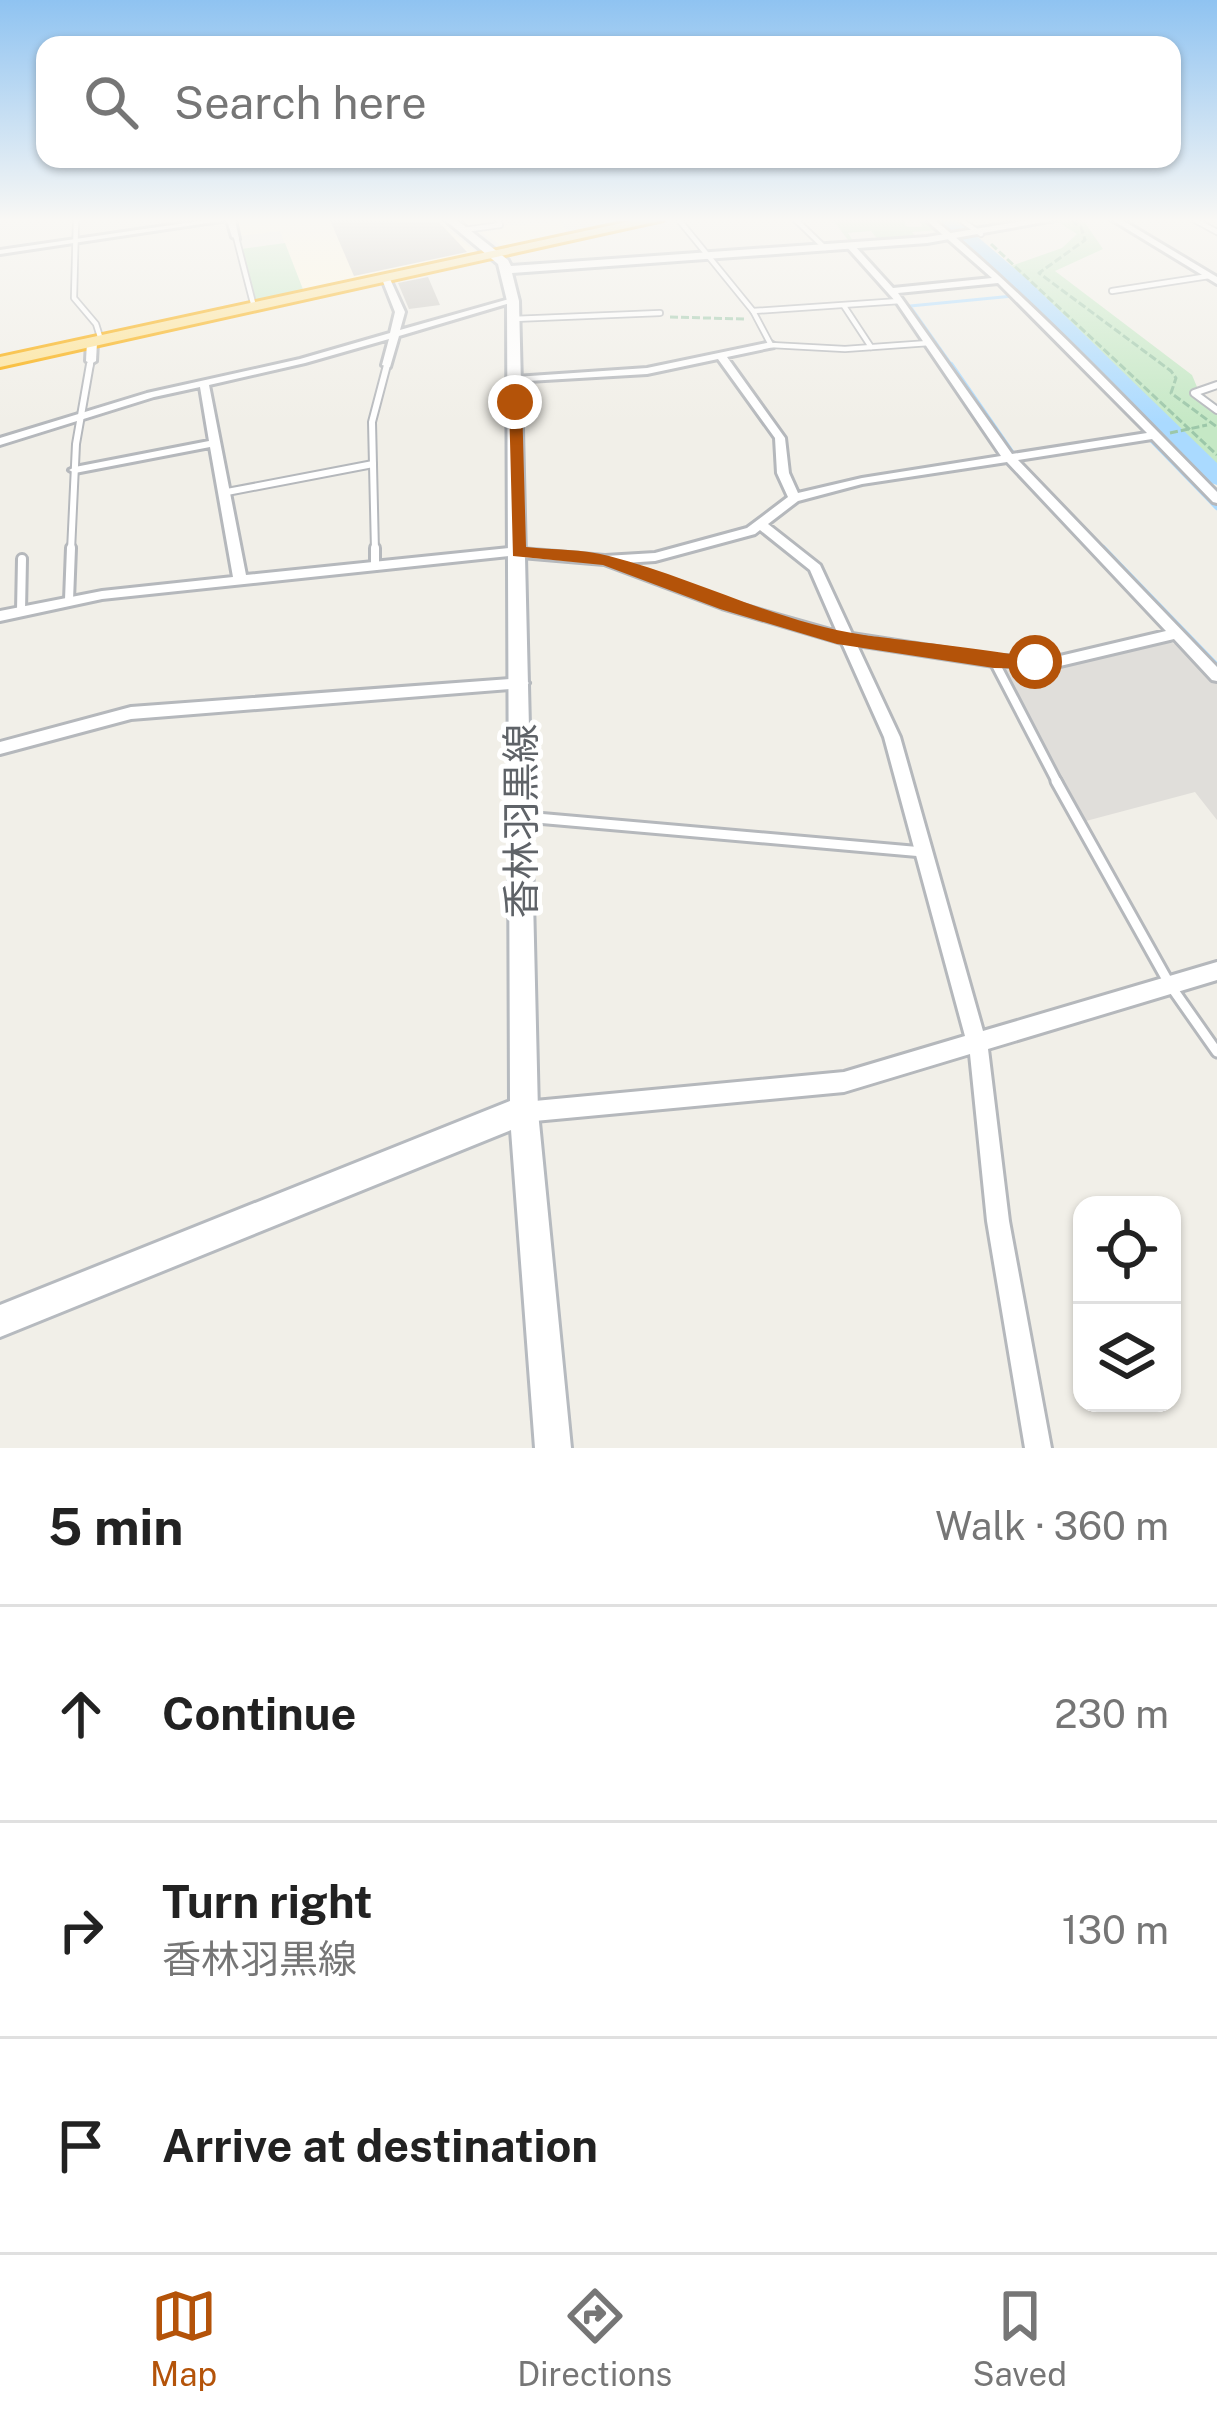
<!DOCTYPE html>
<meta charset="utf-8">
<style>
:root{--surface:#fff;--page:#f6f6f6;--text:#222;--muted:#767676;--line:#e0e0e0;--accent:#b45309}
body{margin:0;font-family:"Public Sans","Noto Sans JP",sans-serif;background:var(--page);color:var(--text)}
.controls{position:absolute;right:36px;bottom:36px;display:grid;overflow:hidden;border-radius:24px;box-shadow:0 3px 9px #0004}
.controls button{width:108px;height:108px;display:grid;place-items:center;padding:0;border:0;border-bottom:3px solid var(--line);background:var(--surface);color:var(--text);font:60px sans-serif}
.stop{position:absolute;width:36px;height:36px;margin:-27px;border:9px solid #b45309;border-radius:50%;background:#fff}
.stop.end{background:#b45309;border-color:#fff;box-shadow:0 3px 12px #0008}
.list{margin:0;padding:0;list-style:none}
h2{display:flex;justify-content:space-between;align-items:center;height:156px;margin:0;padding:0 48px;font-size:51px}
h2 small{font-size:39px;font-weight:400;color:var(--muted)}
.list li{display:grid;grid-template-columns:78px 1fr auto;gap:36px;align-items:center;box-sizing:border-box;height:216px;padding:0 48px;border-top:3px solid var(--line)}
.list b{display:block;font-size:45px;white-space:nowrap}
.list p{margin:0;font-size:39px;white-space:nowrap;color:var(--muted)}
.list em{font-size:39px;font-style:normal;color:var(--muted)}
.icon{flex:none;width:66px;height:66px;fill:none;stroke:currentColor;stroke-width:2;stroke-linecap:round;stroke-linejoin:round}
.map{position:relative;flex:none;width:1217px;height:1448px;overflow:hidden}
.search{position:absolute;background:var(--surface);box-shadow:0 3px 9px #0004;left:36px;right:36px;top:36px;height:132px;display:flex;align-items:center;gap:30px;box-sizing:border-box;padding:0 42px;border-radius:24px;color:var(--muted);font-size:45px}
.sheet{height:804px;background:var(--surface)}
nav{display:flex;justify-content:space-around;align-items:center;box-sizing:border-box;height:168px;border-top:3px solid var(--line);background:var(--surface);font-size:33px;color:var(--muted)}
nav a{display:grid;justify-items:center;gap:6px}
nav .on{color:var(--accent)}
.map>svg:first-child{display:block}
.commercial{fill:#fef7e0}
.industrial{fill:#e0deda}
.green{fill:#c5e8c5}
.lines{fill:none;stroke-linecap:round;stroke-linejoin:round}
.stream-far2{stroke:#aadaff;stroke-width:3}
.stream-far1{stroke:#aadaff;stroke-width:4.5}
.stream{stroke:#aadaff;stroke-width:6}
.river{fill:#aadaff;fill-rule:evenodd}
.building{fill:#cccac5}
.lane-far3-casing{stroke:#b5b8bc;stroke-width:8}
.lane-far2-casing{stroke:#b5b8bc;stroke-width:10}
.lane-far1-casing{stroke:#b5b8bc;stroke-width:14}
.lane-casing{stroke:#b5b8bc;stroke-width:15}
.street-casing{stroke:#b5b8bc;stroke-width:6}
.secondary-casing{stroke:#b6babf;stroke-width:6}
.highway-casing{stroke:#f9ab00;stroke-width:6}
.path{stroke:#9cc7a9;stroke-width:3;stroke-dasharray:8 3;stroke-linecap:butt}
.lane-far3{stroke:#fff;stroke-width:4.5}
.lane-far2{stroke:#fff;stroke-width:6}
.lane-far1{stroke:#fff;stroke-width:8}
.lane{stroke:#fff;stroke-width:9}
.street{fill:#fff;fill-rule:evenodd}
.secondary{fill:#fff;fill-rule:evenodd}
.highway{fill:#fde293;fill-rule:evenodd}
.route{fill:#b45309}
.labels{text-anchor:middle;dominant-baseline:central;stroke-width:10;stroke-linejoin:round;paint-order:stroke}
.street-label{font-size:39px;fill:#5f6368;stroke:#fff}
</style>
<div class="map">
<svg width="1217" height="1448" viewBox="0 0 1217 1448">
<rect width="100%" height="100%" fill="#f1efe8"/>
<g class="commercial">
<polygon points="240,220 436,220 475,251 470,257 304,292 280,231 239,236 235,223"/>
<polygon points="462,220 496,220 499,226 561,222 570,236 505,248"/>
</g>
<polygon class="industrial" points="1169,642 1179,645 1217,684 1217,820 1195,792 1086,821 1010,685 1005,667 1059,666"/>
<g class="green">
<polygon points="833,220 903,220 907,227 922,227 920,220 938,230 912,232 918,239 880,242 871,231 848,233 855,244 851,244"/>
<polygon points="1083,220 1103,249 1055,271 1192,375 1197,387 1190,393 1217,412 1217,464 1011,266 1062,248 1077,234 1057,221"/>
<polygon points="285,243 304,292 256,302 241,249"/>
</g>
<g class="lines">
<g class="stream-far2">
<polyline points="1016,285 1021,284"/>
<polyline points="953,367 910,306 1013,296"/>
</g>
<g class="stream-far1">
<polyline points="951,364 1012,452"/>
<polyline points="1151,440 1217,508"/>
<polyline points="1067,511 1106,551"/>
</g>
<polyline class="stream" points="1103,548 1217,666"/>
<polygon class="river" points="939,220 958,220 1028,280 1217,463 1217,485 1208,482"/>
</g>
<g class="building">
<polygon points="330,220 439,222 467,252 354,276"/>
<polygon points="428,277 440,305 409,309 398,283"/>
</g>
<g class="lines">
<defs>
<g id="lane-far3">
<polyline points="76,220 74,298 96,324 101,340"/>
<polyline points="679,220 753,311 771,345 845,349 929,343"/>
<polyline points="796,220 825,248"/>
<polyline points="961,220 981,234"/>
<polyline points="1195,220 1217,232"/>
<polyline points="464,230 500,225 498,220"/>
<polyline points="236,237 254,307"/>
<polyline points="1112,291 1209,276"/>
<polyline points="844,306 871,347"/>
<polyline points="753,311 900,301"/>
<polyline points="513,319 660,313"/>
<polyline points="90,367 91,361"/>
</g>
<g id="lane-far2">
<polyline points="1217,385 1194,393 1217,410"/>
<polyline points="227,492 373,464"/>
<polyline points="71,551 76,444 90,364"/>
<polyline points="375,551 372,422 387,365"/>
</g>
<g id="lane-far1">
<polyline points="375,548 375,566"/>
<polyline points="69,600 71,548"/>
<polyline points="21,611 22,559"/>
<polyline points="994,661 1058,784"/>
</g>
<g id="lane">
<polyline points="1056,781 1170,985 1217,1052"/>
<polyline points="525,817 923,852"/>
</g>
<g id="street">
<polygon points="206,220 227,220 0,254 0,250"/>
<polygon points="227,220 235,220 239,239 232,237"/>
<path d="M926,220H935C1036,304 1125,399 1217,492V503L1213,502L1152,439L1018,460L1217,667V681L1212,680L1174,639L1060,666H994L857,645L900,737L983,1031L1217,962V980L988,1049L1009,1221L1051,1448H1025L987,1221L970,1054L844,1092L524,1122L517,1119L514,1112L517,1105L524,1102L844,1072L965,1036L884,737L842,643L722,608L604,564L509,556L102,599L0,621V611L102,591L233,577L210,447L75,473L69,470L75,467L209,441L200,387L154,397L0,445V438L147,393L300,359L390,333L395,312L382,279L386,276L390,279L405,312L400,330L513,298L517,301L399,336L390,367L382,365L389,339L305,363L209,385L246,575L509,548L605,556L655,553L747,528L788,497L777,473L775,438L718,359L647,374L511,382L510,380L515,377L647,368L771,342L776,345L774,347L727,357L785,438L789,473L798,493L862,478L1001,456L897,303L846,246L853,244L893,288L992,278ZM998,283L1147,433L1012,454L898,293ZM1007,462L1166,631L1060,656H994L852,634L820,565L768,524L798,501L862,484ZM760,530L810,570L837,632L732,602L624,563L655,561L755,534Z"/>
<polygon points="1112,220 1122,220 1217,277 1217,284"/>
<polygon points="92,339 97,342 96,361 91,364 86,361 87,342"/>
<polygon points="522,678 529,683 522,688 131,719 0,754 0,742 131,707"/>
</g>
<polygon id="secondary" points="445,220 457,220 508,260 511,266 927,237 1029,220 1055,220 927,243 512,273 519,301 538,1112 571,1448 535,1448 511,1130 0,1337 0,1305 510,1101 507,301 498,264"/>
<polygon id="highway" points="636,220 663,220 0,367 0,357"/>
</defs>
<use href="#lane-far3" class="lane-far3-casing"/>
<use href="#lane-far2" class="lane-far2-casing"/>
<use href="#lane-far1" class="lane-far1-casing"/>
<use href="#lane" class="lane-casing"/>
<use href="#street" class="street-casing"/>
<use href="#secondary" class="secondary-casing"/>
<use href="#highway" class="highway-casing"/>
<g class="path">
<polyline points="1071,220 1081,227 1085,240 1039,273 1171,371 1176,378 1171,393 1217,427"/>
<polyline points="991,244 1217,455"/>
<polyline points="670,317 744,319"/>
<polyline points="1170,433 1207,425"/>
</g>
<use href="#lane-far3" class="lane-far3"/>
<use href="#lane-far2" class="lane-far2"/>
<use href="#lane-far1" class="lane-far1"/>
<use href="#lane" class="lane"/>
<use href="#street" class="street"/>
<use href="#secondary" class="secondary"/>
<use href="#highway" class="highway"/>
</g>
<linearGradient id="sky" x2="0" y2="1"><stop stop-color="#8fc3f1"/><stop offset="0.52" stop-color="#f9f8f5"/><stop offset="1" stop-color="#f9f8f5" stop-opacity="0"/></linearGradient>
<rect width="1217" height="423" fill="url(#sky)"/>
<path class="route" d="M515,398L522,402L526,547C553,550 583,549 609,556C696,578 775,622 864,635C890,639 1035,654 1044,662L1035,669L994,668L837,644L720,609L603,565L513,556L509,402Z"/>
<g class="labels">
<g class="street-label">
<text transform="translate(521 821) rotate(-90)">香林羽黒線</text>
</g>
</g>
</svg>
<div class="controls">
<button><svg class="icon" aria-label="locate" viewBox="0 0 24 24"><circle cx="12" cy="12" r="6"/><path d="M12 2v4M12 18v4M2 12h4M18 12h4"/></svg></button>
<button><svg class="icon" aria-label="layers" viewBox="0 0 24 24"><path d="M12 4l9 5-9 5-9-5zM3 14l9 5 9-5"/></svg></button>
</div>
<div class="stop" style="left:1035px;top:662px"></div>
<div class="stop end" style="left:515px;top:402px"></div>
<div class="search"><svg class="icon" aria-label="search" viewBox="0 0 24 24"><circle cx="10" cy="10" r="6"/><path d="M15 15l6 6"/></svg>Search here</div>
</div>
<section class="sheet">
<h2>5 min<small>Walk · 360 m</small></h2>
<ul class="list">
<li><svg class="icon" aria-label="ahead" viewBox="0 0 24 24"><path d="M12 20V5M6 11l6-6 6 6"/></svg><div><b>Continue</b></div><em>230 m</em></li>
<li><svg class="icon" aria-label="right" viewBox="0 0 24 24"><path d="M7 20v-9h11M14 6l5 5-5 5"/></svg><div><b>Turn right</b><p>香林羽黒線</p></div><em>130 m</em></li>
<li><svg class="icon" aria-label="arrive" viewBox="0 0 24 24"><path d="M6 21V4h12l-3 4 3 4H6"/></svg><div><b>Arrive at destination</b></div></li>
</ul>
</section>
<nav>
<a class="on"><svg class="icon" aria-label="map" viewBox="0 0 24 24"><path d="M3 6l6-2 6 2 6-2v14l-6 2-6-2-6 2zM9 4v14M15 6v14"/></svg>Map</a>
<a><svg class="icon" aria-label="directions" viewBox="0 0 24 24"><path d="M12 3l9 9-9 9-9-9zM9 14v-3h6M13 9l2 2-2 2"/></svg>Directions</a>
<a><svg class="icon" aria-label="saved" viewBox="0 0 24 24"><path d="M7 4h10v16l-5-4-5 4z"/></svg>Saved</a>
</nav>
